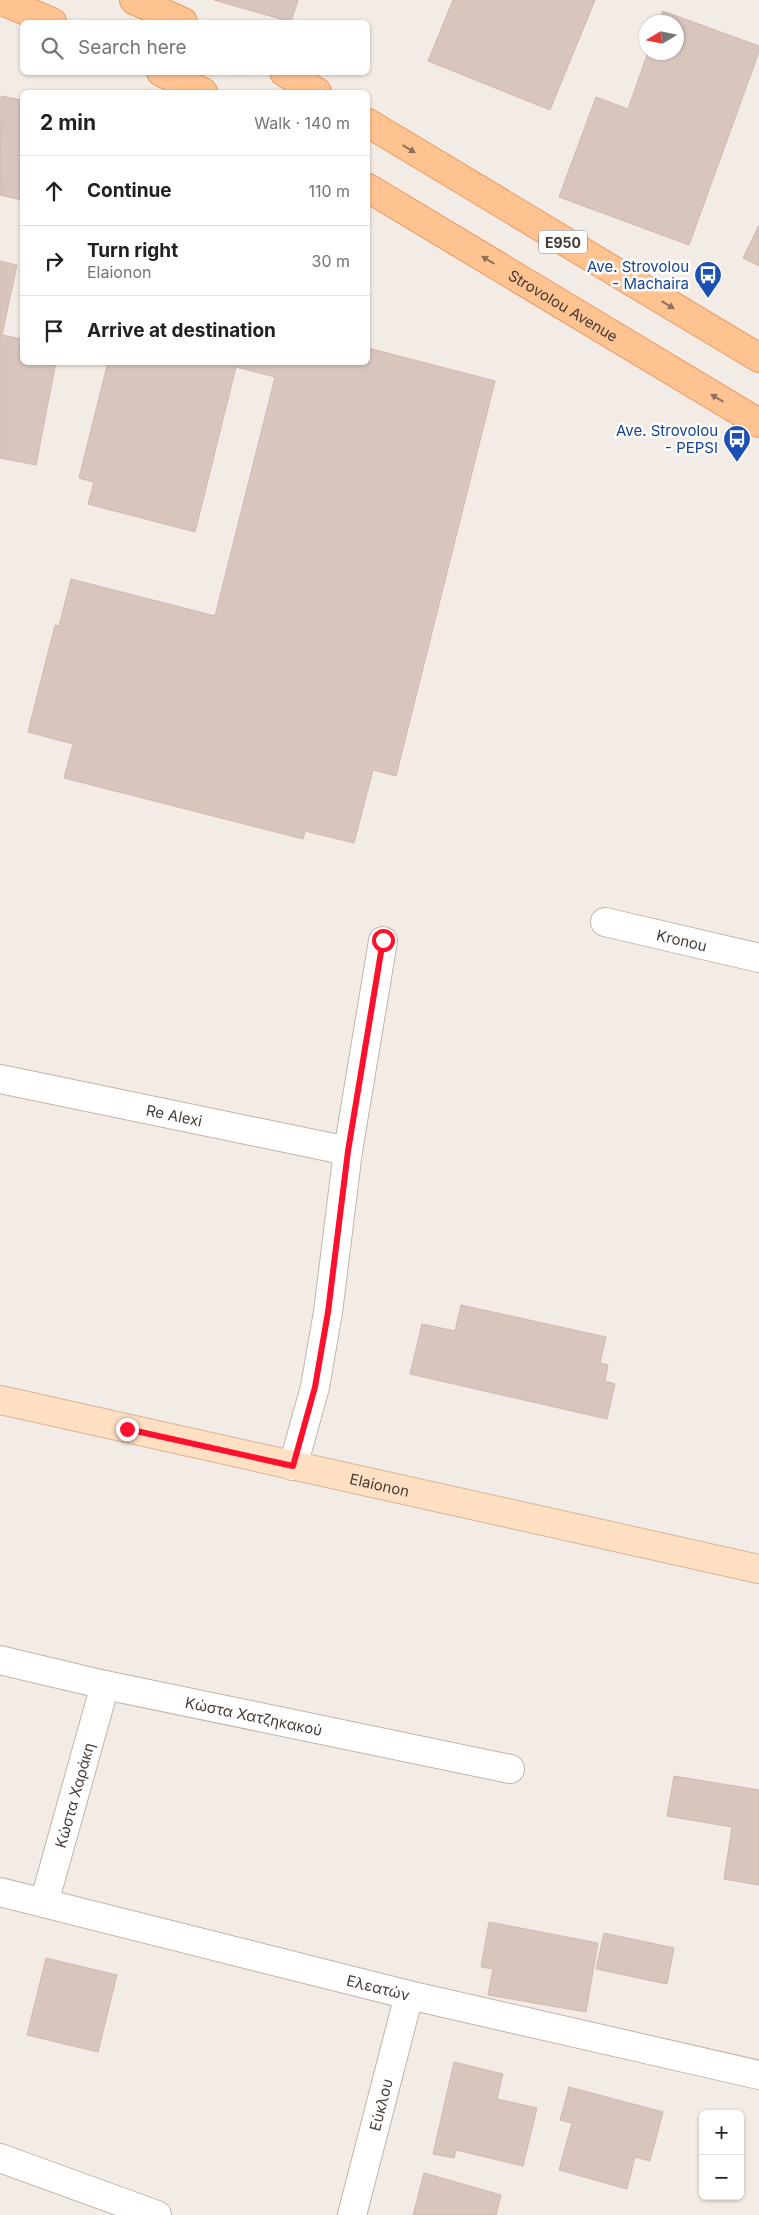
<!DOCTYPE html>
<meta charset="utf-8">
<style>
:root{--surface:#fff;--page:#f6f6f6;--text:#202124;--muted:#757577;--line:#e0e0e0}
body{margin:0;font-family:Inter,sans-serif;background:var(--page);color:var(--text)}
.controls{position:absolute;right:15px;bottom:15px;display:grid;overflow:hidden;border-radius:8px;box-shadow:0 1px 4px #0004}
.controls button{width:45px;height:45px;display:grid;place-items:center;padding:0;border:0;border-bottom:1px solid var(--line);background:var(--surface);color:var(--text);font:25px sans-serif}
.compass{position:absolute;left:639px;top:15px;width:45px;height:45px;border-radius:50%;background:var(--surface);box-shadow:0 1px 4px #0004;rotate:260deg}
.stop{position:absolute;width:15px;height:15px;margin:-11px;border:4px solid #ff102c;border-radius:50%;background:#fff}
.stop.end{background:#ff102c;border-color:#fff;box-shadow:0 1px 5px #0008}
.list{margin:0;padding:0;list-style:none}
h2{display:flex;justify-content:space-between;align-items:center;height:65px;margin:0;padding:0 20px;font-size:21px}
h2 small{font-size:16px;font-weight:400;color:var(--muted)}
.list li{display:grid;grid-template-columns:32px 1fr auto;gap:15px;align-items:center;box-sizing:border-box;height:70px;padding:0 20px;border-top:1px solid var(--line)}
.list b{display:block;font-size:19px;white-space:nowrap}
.list p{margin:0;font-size:16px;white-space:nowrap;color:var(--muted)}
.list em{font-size:16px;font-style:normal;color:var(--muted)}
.icon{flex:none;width:28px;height:28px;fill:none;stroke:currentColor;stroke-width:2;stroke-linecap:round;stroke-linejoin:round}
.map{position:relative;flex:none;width:759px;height:2215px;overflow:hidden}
.search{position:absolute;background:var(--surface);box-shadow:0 1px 4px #0004;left:20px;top:20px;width:350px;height:55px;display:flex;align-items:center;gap:12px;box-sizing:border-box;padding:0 18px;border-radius:8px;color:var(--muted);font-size:19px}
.panel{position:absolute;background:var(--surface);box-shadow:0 1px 4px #0004;left:20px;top:90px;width:350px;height:275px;border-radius:8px}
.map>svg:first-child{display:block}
.building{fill:#d8c6bd;stroke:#d0b9ad}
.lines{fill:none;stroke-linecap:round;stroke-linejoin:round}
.street-casing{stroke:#c2b3aa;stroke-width:30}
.secondary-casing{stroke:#d8b495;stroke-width:30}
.primary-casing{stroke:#e8995e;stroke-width:30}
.street{stroke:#fff;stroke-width:28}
.secondary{stroke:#ffe0c3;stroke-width:28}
.primary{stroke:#ffc392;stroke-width:28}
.oneway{fill:#90715a}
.route{stroke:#ff102c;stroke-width:6}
.labels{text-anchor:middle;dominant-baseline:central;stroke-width:5;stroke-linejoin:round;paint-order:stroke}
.shield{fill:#fff;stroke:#7e7571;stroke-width:1}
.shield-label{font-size:14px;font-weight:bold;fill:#463a34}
.transit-label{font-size:15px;fill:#164399;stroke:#fff;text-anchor:end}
.street-label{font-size:15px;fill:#463a34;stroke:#fff}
</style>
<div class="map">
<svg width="759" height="2215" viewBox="0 0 759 2215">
<rect width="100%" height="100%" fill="#f3ebe5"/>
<g class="building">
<polygon points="214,0 298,0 291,22"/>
<polygon points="453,0 595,0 550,110 428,61"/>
<polygon points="663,11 759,46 759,52 689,245 559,197 596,97 628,109 648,52 676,52 676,22 659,22"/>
<polygon points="1,96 22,100 22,200 0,195"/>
<polygon points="759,225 759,266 743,258"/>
<polygon points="0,261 17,265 2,335 22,339 22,362 56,362 36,465 0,458"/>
<polygon points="368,348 495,381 396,776 373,770 354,843 305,831 303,839 64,778 73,744 28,732 55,625 59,626 71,579 215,616 275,377 236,367 195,532 88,504 94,482 79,478 108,362 368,362"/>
<polygon points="461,1305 606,1337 600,1363 608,1365 605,1381 615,1384 607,1419 410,1374 422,1324 455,1331"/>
<polygon points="674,1776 759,1790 759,1885 724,1879 732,1827 667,1816"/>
<polygon points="489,1922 598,1943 586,2012 488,1995 493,1969 481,1967"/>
<polygon points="604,1933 674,1948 667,1984 596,1969"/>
<polygon points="46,1958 117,1975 98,2052 27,2035"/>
<polygon points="454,2062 503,2074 497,2099 537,2108 523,2166 456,2150 454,2158 433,2154"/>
<polygon points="569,2087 663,2112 650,2161 635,2157 627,2189 559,2170 572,2123 560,2120"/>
<polygon points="424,2173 501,2195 496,2215 413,2215"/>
</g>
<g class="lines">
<defs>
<g id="street">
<path id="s1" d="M605,922L759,958"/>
<path id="s2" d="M0,1079L348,1151"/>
<polyline points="293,1466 315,1387 328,1312 348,1151 383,941"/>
<path id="s3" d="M0,1660L105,1685L510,1769"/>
<path id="s4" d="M0,1892L409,1995L759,2075"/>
<path id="s5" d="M44,1903L105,1685"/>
<polyline points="0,2158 157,2215"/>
<path id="s6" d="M352,2215L409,1995"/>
</g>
<g id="secondary">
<path id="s7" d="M0,1400L759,1569"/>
</g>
<g id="primary">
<polyline points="0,0 52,22"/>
<polyline points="134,0 183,22"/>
<polyline points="161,72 203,92"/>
<polyline points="284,72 317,92"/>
<polyline points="368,123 759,358"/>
<path id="s8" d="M368,188L759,423"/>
</g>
</defs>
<use href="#street" class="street-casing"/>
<use href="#secondary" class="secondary-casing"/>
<use href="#primary" class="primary-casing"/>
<use href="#street" class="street"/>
<use href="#secondary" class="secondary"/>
<use href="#primary" class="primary"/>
</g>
<defs><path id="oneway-solid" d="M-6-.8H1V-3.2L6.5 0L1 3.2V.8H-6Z" transform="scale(1.25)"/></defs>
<g class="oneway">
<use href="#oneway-solid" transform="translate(409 149) rotate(31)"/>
<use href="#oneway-solid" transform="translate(488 260) rotate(-149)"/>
<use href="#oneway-solid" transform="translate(668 305) rotate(31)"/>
<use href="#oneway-solid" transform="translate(717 398) rotate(-149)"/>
</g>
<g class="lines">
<polyline class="route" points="127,1429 293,1466 315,1387 328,1312 348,1151 383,940"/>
</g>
<defs>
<symbol id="bus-pin" viewBox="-11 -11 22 30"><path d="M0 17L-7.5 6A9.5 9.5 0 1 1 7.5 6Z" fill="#1a4fb4" stroke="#fff"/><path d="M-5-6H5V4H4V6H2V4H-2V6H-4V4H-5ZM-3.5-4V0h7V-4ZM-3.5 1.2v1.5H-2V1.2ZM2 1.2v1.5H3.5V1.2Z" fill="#fff"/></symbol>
</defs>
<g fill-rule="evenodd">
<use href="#bus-pin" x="692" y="259" width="32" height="43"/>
<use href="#bus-pin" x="721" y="423" width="32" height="43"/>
</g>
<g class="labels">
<rect class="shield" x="539" y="230.5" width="48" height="23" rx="4"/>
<g class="shield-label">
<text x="563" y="242">E950</text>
</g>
<g class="transit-label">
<text x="689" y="266">Ave. Strovolou<tspan x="689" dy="17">- Machaira</tspan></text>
<text x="718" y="430">Ave. Strovolou<tspan x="718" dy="17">- PEPSI</tspan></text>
</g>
<g class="street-label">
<text stroke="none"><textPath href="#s8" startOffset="228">Strovolou Avenue</textPath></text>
<text stroke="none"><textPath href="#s1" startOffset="79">Kronou</textPath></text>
<text stroke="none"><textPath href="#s2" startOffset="178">Re Alexi</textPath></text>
<text stroke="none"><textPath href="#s7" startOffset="389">Elaionon</textPath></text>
<text stroke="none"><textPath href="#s3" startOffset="260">Κώστα Χατζηκακού</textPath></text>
<text stroke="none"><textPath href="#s5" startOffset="112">Κώστα Χαράκη</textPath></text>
<text stroke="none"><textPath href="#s4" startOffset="390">Ελεατών</textPath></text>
<text stroke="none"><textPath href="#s6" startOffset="114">Εύκλου</textPath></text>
</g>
</g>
</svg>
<div class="controls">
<button>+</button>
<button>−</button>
</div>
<svg class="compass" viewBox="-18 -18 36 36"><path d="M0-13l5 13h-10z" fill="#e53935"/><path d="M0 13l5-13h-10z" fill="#757577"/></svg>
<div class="stop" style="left:383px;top:940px"></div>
<div class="stop end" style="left:127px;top:1429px"></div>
<div class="search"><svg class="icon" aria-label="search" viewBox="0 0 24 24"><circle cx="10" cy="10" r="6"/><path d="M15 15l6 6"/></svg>Search here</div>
<section class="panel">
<h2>2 min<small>Walk · 140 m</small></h2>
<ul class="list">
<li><svg class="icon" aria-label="ahead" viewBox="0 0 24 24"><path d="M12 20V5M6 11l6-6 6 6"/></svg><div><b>Continue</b></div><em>110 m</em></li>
<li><svg class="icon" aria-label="right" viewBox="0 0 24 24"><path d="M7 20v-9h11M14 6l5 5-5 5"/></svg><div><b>Turn right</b><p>Elaionon</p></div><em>30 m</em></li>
<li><svg class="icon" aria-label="arrive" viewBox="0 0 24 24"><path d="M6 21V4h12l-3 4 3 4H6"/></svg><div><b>Arrive at destination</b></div></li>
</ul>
</section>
</div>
